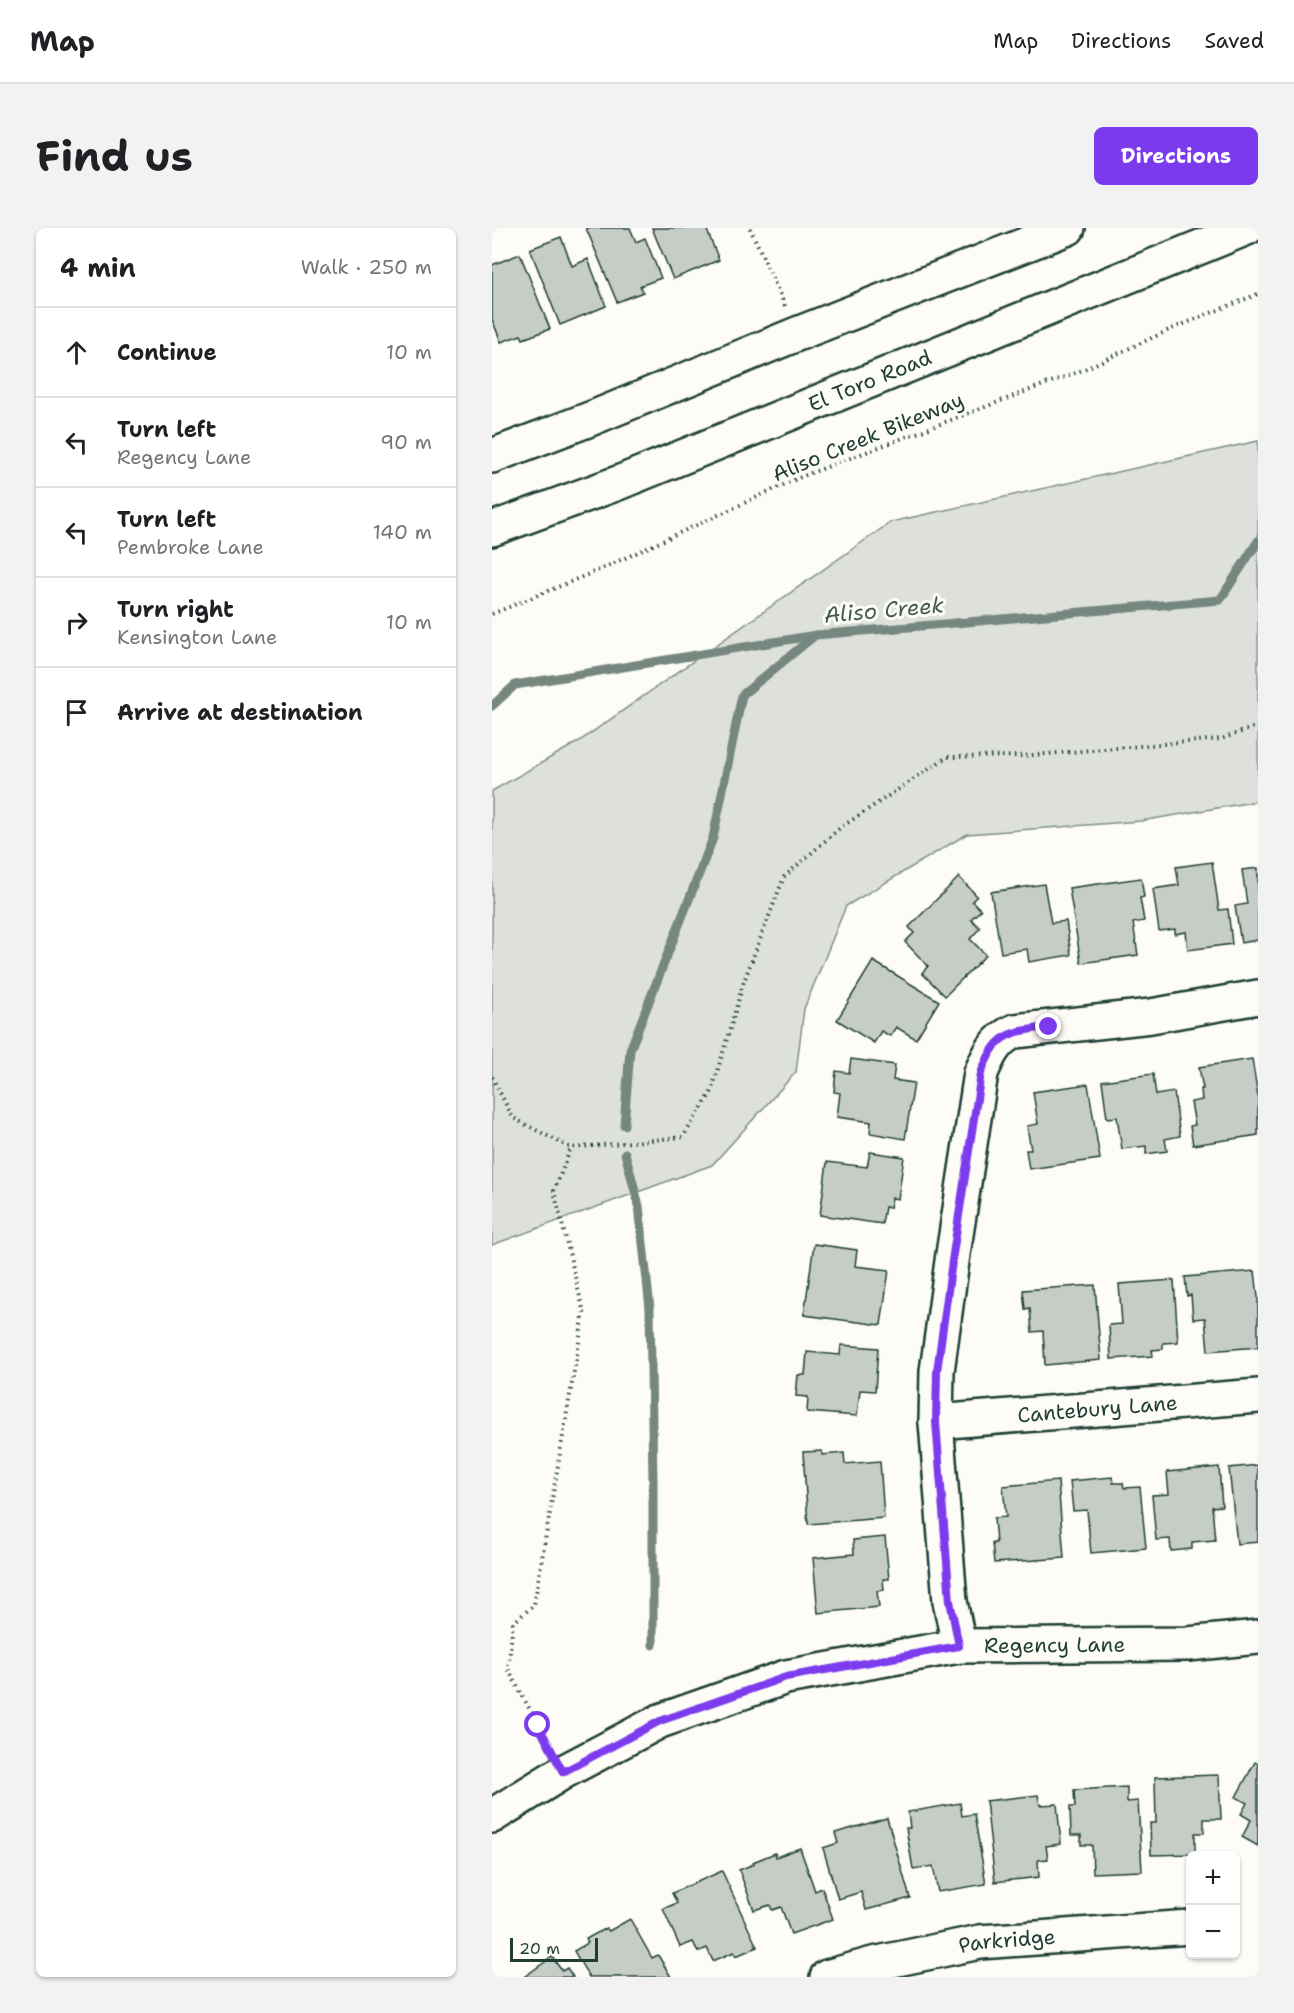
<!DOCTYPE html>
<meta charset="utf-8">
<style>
:root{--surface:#fff;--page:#f2f2f2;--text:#202124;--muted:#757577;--line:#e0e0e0;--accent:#7c3aed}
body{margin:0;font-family:"Shantell Sans",sans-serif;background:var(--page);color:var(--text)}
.controls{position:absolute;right:18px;bottom:18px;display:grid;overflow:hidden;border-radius:9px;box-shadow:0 2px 4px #0004}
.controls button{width:54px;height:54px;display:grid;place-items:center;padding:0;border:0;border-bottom:2px solid var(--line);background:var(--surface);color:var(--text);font:30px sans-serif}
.scale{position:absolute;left:18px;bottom:15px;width:88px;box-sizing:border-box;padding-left:6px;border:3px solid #1f3d34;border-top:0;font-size:16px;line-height:21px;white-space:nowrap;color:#1f3d34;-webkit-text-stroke:4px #fdfcf7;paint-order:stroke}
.stop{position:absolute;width:18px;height:18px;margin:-14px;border:4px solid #7c3aed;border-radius:50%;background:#fff}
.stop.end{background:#7c3aed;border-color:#fff;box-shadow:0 2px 6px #0008}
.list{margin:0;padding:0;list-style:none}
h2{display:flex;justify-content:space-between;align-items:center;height:78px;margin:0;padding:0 24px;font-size:26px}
h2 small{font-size:20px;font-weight:400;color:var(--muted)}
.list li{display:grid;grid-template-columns:39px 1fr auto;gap:18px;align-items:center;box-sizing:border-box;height:90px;padding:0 24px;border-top:2px solid var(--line)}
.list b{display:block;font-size:22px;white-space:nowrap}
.list p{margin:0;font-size:20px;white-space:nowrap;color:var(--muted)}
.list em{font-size:20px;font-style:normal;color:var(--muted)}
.icon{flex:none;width:33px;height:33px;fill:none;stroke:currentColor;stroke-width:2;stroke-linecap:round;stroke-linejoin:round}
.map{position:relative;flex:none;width:766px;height:1749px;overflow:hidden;border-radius:9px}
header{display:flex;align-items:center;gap:36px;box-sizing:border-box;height:84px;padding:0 30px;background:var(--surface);border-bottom:2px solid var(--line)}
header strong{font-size:28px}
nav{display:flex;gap:33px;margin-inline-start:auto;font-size:21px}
.intro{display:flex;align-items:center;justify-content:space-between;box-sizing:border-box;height:144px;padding:0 36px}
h1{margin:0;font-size:42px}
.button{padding:15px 27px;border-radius:9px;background:var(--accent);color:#fff;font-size:21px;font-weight:700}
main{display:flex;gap:36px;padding:0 36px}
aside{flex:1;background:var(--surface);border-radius:9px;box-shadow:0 2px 4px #0004}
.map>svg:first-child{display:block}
.green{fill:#dde0db;stroke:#7e8e88;stroke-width:1.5}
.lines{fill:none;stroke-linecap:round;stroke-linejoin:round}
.stream{stroke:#75877f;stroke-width:9}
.building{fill:#c6cdc7;stroke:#1f3d34;stroke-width:1.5}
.minor-casing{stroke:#1f3d34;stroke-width:38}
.major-casing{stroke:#1f3d34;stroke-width:38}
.path{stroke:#1f3d34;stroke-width:4;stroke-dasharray:1.5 4.5;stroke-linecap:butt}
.minor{stroke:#fdfcf7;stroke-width:33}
.major{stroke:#fdfcf7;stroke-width:33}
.route{stroke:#7c3aed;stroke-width:8}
.labels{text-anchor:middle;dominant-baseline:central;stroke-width:6;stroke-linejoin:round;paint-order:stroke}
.street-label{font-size:21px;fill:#1f3d34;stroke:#fdfcf7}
.water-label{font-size:22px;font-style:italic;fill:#435c53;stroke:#fdfcf7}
</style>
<header>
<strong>Map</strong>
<nav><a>Map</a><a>Directions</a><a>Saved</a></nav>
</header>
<div class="intro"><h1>Find us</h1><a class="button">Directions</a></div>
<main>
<aside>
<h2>4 min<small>Walk · 250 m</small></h2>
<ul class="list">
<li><svg class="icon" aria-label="ahead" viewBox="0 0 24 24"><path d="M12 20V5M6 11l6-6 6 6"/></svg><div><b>Continue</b></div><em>10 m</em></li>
<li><svg class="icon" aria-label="left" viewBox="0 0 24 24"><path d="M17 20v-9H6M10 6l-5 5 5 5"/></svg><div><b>Turn left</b><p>Regency Lane</p></div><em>90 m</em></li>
<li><svg class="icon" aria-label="left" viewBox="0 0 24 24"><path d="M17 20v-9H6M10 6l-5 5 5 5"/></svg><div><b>Turn left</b><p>Pembroke Lane</p></div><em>140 m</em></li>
<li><svg class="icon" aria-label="right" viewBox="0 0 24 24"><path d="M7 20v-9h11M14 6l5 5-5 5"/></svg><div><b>Turn right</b><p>Kensington Lane</p></div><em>10 m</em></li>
<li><svg class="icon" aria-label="arrive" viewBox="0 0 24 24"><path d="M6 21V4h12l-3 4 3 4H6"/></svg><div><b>Arrive at destination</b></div></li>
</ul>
</aside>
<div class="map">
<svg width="766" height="1749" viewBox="0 0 766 1749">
<rect width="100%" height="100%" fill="#fdfcf7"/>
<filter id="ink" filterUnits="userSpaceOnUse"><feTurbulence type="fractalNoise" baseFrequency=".0167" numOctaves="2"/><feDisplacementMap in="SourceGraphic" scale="12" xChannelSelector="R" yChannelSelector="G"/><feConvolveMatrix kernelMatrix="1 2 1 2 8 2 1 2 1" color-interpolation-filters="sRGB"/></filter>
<g filter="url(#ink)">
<polygon class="green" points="766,213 766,573 649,593 475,606 354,678 312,781 304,844 220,937 0,1017 0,563 86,514 399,294"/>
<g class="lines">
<g class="stream">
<polyline points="0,478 23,457 324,407 728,372 766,313"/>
<polyline points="132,897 138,822 221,610 250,467 321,409"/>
<polyline points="133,925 147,978 158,1081 161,1253 161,1417"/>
</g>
</g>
<g class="building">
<polygon points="94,0 138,0 144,14 153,10 169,50 148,58 151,64 125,74"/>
<polygon points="160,0 214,0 227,32 181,51"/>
<polygon points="69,9 80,38 96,31 114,78 68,97 38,21"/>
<polygon points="28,26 58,101 31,111 29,107 9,114 0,91 0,37"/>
<polygon points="720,634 727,682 736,681 740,716 696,722 694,704 683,706 683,701 667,703 661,661 687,657 684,639"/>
<polygon points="766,640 766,712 749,715 743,678 755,676 750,642"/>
<polygon points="467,649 485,668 480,673 489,682 479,691 488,700 478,711 494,727 453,768 430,745 436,738 413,714 422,705 417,699"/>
<polygon points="649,650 652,669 648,670 652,693 641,695 646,727 589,735 577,660"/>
<polygon points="552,656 559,695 574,693 579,727 537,734 535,721 509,725 499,664"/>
<polygon points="381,733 447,773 424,811 404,799 398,808 389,803 382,815 345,792"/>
<polygon points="359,831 403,837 401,852 422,855 413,911 378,905 379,894 345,889 348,865 342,864 344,843 357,845"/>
<polygon points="760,831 766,868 766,907 701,917 698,898 703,897 699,874 710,872 709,861 711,861 707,839"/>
<polygon points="661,846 664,867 682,864 688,908 673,911 675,923 654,926 654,918 630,921 625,889 615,890 610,853"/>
<polygon points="596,856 608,931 537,941 534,922 539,922 535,898 546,896 541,864"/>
<polygon points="378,924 412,929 406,971 400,970 398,980 393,979 390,996 328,987 335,934 375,939"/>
<polygon points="322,1016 365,1022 363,1038 397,1042 389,1097 312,1087"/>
<polygon points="763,1043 766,1069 766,1119 716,1123 713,1090 701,1091 699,1067 695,1068 693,1049"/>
<polygon points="682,1052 686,1114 671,1115 671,1121 660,1122 661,1128 619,1131 617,1097 630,1096 627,1056"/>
<polygon points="603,1057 609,1132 553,1137 551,1103 540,1104 538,1080 533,1081 531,1062"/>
<polygon points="349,1117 386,1120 383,1163 368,1162 365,1188 315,1184 316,1169 304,1168 306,1147 313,1147 315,1124 348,1127"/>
<polygon points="330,1223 330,1227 352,1225 353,1236 388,1233 392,1290 316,1296 311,1224"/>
<polygon points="766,1237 766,1314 745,1316 737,1240"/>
<polygon points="727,1239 730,1278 720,1279 723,1312 700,1314 700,1321 679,1323 678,1311 664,1312 660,1267 677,1266 675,1244"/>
<polygon points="620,1249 621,1255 631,1255 632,1260 648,1259 654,1320 599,1325 595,1282 581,1283 578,1253"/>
<polygon points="566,1253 572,1330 502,1335 500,1315 504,1315 502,1290 514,1289 511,1258"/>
<polygon points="393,1309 397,1351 391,1351 392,1362 385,1363 387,1379 326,1385 321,1330 362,1326 361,1312"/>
<polygon points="763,1534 766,1536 766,1618 750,1609 759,1592 749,1586 755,1575 744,1569"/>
<polygon points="727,1547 729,1591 712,1591 712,1605 703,1605 703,1626 659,1627 658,1595 664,1595 663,1549"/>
<polygon points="635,1559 635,1574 646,1573 650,1643 601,1645 600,1617 589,1617 589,1607 579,1607 578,1579 583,1579 582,1562"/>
<polygon points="546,1567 548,1577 565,1576 569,1616 554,1618 556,1631 546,1632 547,1649 503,1654 494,1573"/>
<polygon points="468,1575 470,1588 482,1586 494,1656 446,1664 441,1638 421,1641 414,1600 418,1600 416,1584"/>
<polygon points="395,1590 418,1670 374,1682 369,1664 346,1671 331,1620 346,1615 343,1605"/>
<polygon points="308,1620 323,1663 330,1660 341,1691 299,1706 289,1679 280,1682 278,1677 262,1682 247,1642 262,1636 261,1634 283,1625 284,1629"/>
<polygon points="230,1643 265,1719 244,1728 242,1724 221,1733 215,1720 206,1724 201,1714 188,1719 171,1681 185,1675 180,1665"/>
<polygon points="138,1691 160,1730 166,1727 179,1749 97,1749 82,1723 96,1715 94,1711 114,1700 117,1703"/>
<polygon points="60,1729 70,1743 75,1740 81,1749 32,1749"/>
</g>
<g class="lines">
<defs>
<g id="minor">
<path id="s1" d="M444,1194L766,1168"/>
<path d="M467,1418L458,1373L444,1194L445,1143L461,1026L489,845C497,826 504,811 523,803L659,788L766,769"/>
<path id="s2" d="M0,1588L71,1544L168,1493L294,1449L467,1418L696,1416L766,1409"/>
<path id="s3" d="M335,1749L381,1736L488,1714L698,1699"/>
</g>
<g id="major">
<polyline points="0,228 98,191 305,106 576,0"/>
<path id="s4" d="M0,301L126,255L755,0"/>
</g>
</defs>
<use href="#minor" class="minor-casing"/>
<use href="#major" class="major-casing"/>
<g class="path">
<polyline points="258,0 293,78"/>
<polyline points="0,386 107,342 311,248 588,143 677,102 766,66"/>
<polyline points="0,849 21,890 79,920 191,909 219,865 252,753 292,649 348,600 455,529 531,528 729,511 766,498"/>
<polyline points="57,1517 16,1441 21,1395 42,1377 92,1085 62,963 79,920"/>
</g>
<use href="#minor" class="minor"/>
<use href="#major" class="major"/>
</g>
</g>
<g class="lines" filter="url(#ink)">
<path class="route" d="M46,1497L71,1544L168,1493L294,1449L467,1418L458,1373L444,1194L445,1143L461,1026L489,845C505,804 517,804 557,799"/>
</g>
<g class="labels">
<g class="street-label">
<text stroke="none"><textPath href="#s4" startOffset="406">El Toro Road</textPath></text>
<text transform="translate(376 209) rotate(-22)">Aliso Creek Bikeway</text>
<text stroke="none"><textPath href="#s1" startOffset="162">Cantebury Lane</textPath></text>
<text stroke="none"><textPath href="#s2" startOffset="598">Regency Lane</textPath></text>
<text stroke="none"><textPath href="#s3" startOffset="184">Parkridge</textPath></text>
</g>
<g class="water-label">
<text transform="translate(392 382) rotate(-5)">Aliso Creek</text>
</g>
</g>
</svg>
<div class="controls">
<button>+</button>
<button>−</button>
</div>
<div class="scale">20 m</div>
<div class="stop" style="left:46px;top:1497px"></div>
<div class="stop end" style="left:557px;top:799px"></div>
</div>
</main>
